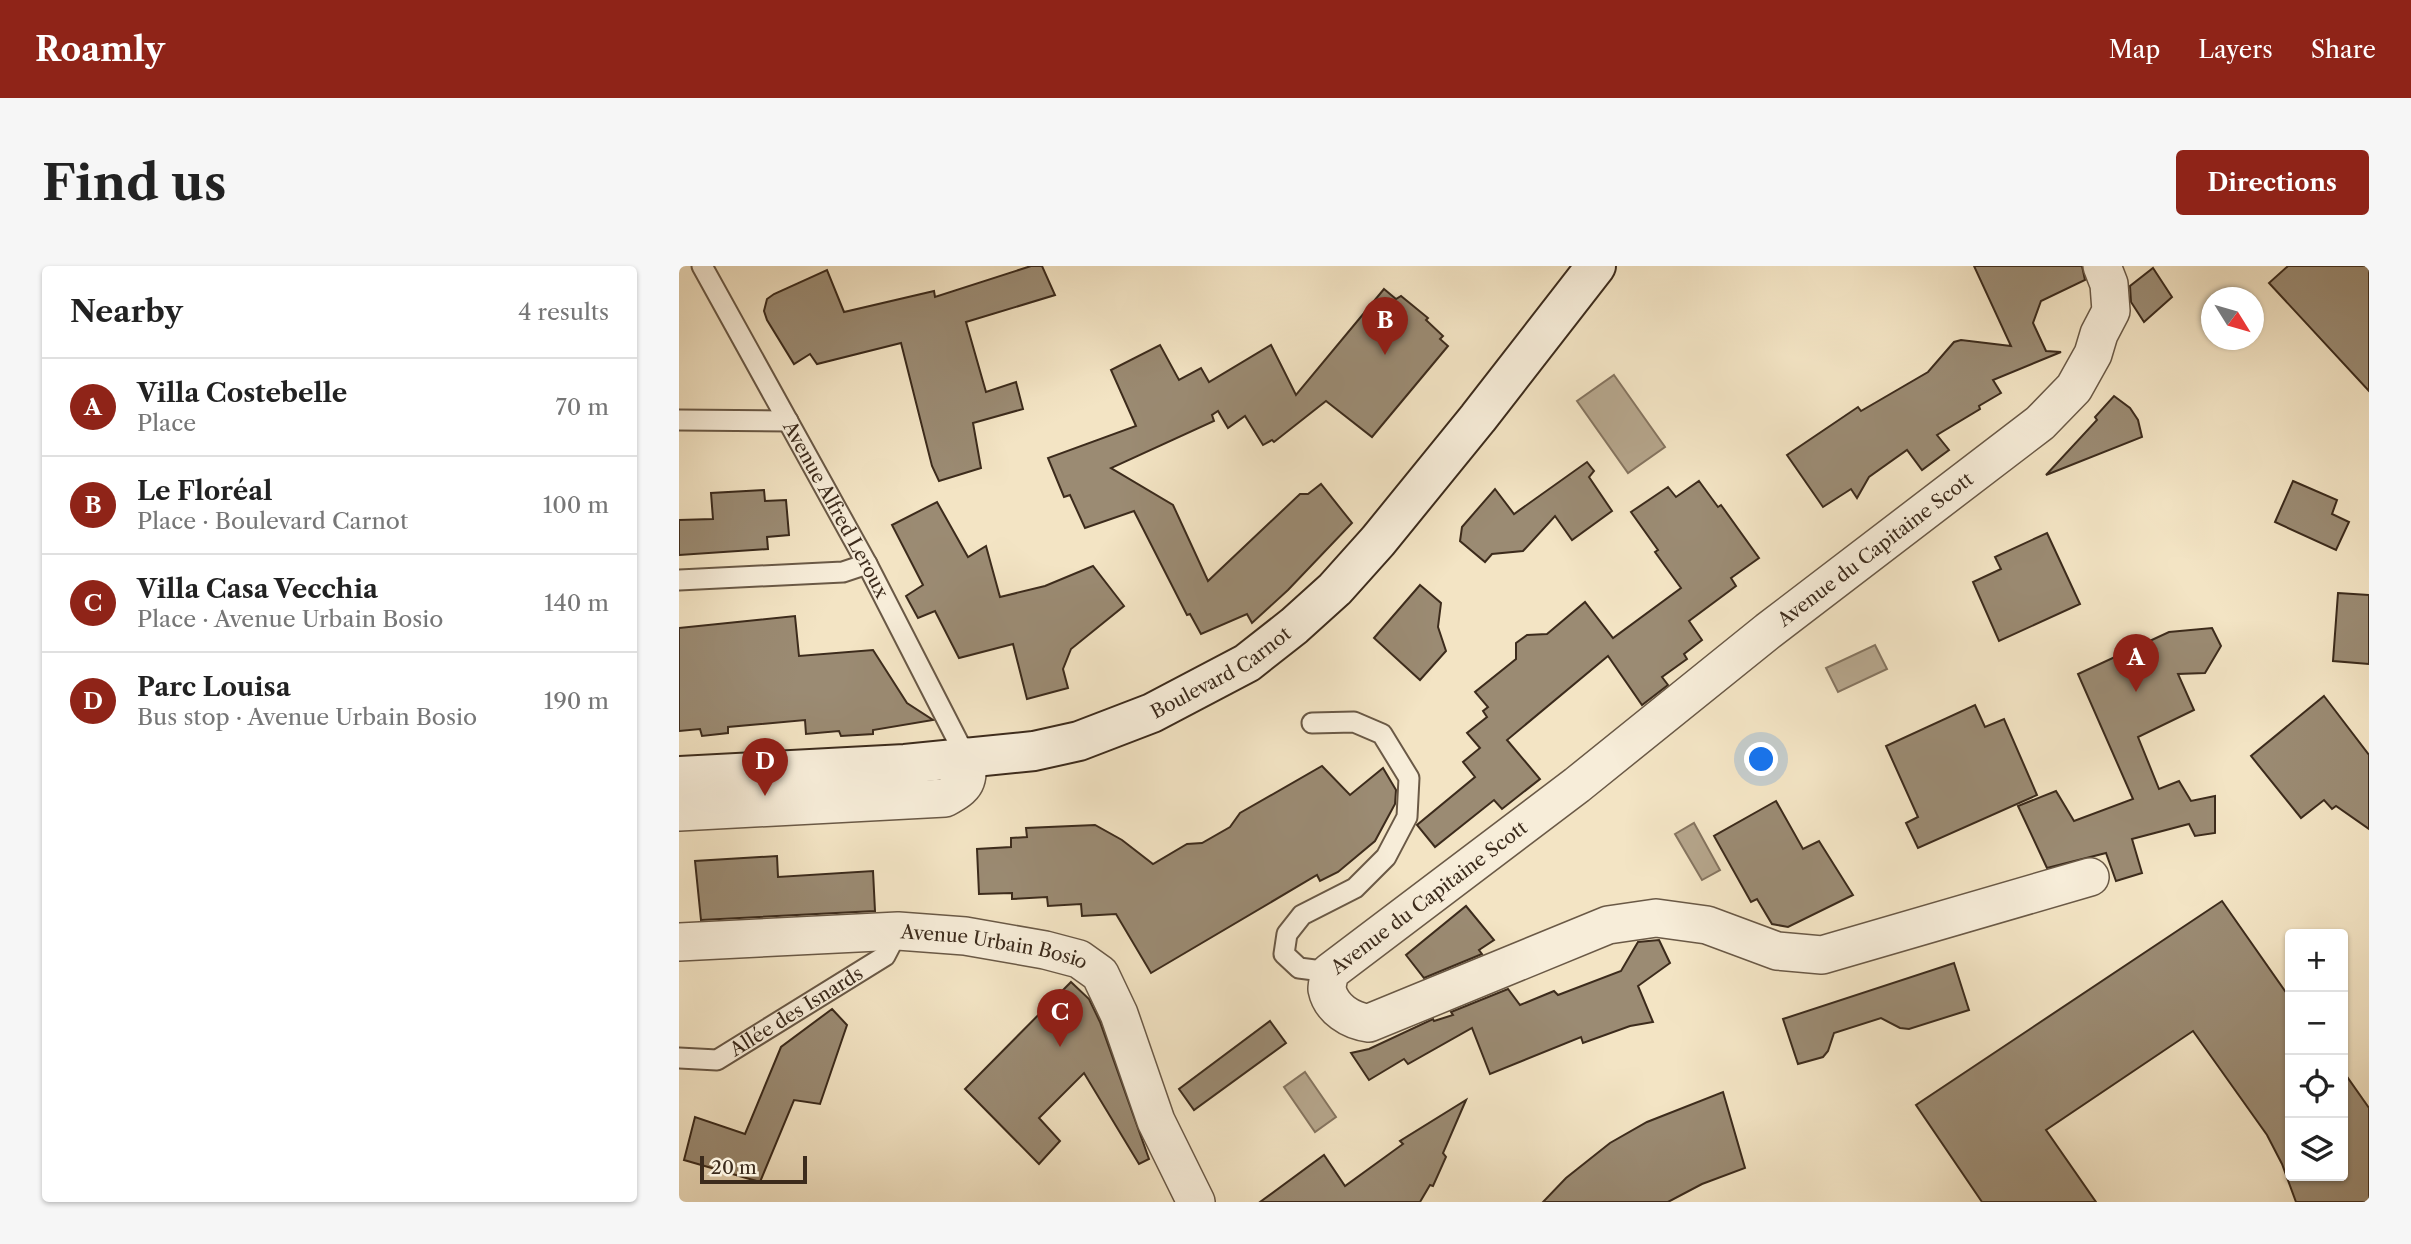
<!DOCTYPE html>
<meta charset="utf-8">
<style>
:root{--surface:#fff;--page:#f6f6f6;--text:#222;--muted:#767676;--line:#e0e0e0;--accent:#8f2418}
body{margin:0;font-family:"Libre Caslon Text",serif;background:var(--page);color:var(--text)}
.controls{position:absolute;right:21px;bottom:21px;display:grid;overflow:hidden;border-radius:7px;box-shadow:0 2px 5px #0004}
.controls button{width:63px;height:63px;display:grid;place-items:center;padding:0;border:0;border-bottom:2px solid var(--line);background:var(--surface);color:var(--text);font:35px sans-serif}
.compass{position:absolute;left:1522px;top:21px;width:63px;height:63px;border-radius:50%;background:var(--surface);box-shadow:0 2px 5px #0004;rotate:127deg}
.scale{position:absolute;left:21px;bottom:18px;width:107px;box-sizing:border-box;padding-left:7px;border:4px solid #3c2b1c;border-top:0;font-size:19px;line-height:24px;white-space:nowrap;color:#3c2b1c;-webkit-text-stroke:5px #f7edd9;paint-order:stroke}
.you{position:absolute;left:1083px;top:494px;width:24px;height:24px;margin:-18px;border:5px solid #fff;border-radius:50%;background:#1a73e8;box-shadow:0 0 0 10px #1a73e833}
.badge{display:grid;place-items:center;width:46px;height:46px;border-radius:50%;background:var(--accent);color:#fff;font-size:23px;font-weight:700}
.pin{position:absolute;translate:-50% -58px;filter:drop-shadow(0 2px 4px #0008)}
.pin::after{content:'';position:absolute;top:37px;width:24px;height:21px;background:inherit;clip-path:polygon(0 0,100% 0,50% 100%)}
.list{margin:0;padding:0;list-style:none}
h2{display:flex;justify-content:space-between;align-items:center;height:91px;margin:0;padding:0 28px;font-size:30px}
h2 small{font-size:23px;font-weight:400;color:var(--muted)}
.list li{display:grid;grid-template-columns:46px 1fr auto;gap:21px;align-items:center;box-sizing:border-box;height:98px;padding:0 28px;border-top:2px solid var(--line)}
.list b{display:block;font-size:26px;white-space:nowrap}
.list p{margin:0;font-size:23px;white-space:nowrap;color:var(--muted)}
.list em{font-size:23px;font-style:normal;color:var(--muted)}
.icon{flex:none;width:38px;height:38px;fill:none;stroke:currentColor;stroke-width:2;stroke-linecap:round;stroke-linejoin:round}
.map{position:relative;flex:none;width:1690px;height:936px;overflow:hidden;border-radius:7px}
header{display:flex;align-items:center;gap:42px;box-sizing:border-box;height:98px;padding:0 35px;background:var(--accent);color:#fff}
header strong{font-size:33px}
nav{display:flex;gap:38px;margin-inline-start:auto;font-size:24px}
.intro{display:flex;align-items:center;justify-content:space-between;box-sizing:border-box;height:168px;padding:0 42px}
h1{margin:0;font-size:49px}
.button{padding:18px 32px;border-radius:7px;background:var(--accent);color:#fff;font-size:24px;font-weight:700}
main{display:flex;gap:42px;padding:0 42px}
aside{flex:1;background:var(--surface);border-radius:7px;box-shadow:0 2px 5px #0004}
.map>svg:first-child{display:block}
.water{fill:#b5a58b;stroke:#85745f;stroke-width:2}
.building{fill:#9b8b73;stroke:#3c2b1c;stroke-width:2}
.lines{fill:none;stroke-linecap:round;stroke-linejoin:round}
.service-casing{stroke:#6a5946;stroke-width:23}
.minor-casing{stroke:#6a5946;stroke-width:40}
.secondary-casing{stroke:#3c2b1c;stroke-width:42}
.service{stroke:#f7edd9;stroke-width:19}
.minor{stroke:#f7edd9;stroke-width:37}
.secondary{stroke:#f7edd9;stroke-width:38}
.labels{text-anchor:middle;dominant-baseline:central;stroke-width:5;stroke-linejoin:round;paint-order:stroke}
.street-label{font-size:19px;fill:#3c2b1c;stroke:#f7edd9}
</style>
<header>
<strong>Roamly</strong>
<nav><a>Map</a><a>Layers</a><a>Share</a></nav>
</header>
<div class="intro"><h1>Find us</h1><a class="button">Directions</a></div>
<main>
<aside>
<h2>Nearby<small>4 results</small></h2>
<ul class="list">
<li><span class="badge">A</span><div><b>Villa Costebelle</b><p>Place</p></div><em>70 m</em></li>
<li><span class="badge">B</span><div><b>Le Floréal</b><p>Place · Boulevard Carnot</p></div><em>100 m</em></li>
<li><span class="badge">C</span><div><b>Villa Casa Vecchia</b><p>Place · Avenue Urbain Bosio</p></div><em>140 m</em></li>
<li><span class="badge">D</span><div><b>Parc Louisa</b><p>Bus stop · Avenue Urbain Bosio</p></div><em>190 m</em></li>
</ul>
</aside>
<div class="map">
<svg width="1690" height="936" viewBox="0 0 1690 936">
<rect width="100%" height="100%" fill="#f3e4c4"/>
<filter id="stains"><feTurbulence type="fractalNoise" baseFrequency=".00286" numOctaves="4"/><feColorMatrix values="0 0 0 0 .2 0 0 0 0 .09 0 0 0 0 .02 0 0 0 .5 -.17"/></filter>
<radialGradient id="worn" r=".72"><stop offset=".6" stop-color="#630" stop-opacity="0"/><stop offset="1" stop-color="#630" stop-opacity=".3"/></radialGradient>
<g class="water">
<polygon points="935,109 986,181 949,207 898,135"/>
<polygon points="1196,379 1208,403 1159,426 1147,402"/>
<polygon points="1015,557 1041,604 1023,614 996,568"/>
<polygon points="626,806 657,851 636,866 605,821"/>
</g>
<g class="building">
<polygon points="352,0 363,0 376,29 287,56 307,126 337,116 344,143 294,157 302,202 260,215 253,200 222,77 138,98 131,88 115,98 88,54 85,45 88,33 95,28 148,4 165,46 255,25 256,31"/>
<polygon points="1295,0 1403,0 1406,14 1362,35 1354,57 1367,85 1382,86 1314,114 1322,127 1300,140 1301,143 1258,169 1270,184 1243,204 1228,184 1190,211 1178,232 1172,223 1144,241 1108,189 1179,141 1182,145 1249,106 1275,76 1282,74 1332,80"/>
<polygon points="1609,0 1690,0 1690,125 1590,17"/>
<polygon points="1474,2 1493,31 1465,56 1452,36 1451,20"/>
<polygon points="705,23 717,33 722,30 749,52 747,54 764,70 761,73 769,80 693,171 647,135 595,176 593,174 584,179 566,150 549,162 539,145 533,149 535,155 432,202 494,239 529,315 621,228 629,228 642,218 673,257 609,324 573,357 568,348 522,368 511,348 508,349 455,245 406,262 391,229 385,231 369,192 457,160 432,104 481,79 500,114 522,102 530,116 592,79 617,129"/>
<polygon points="1435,130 1451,142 1459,154 1463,171 1367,209 1418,154 1416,151"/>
<polygon points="908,196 915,205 910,211 933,245 893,274 876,250 844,285 813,288 806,296 781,275 783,261 816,223 835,248"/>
<polygon points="1020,215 1039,241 1042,239 1080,292 1052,312 1057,320 1010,355 1023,374 1005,388 1008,393 983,411 989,419 963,439 929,390 828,474 861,513 823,543 815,534 756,581 738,559 796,511 784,496 801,482 788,467 808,451 804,445 809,441 796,426 837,393 837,377 848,369 868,368 906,336 934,372 1002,322 976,286 979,284 952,246 989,221 997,231"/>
<polygon points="1614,215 1658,234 1653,248 1670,256 1657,284 1596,256"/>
<polygon points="85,224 86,235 107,234 110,269 88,271 89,283 0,289 0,254 34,253 32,227"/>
<polygon points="258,236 289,291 307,280 321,331 366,320 414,300 445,340 392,383 384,403 389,422 348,433 334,378 280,392 256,345 239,352 227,330 244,319 213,259"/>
<polygon points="1368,267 1401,338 1320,375 1294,316 1322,303 1316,291"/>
<polygon points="741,319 762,337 759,361 767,385 741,414 695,372"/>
<polygon points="1659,327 1690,329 1690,398 1654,395"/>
<polygon points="116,350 120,390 194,384 228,437 254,454 194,464 194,468 162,470 160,465 127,468 126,454 49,461 49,467 23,470 21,463 0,465 0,362"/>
<polygon points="1533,362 1542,380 1526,407 1499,408 1515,444 1459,471 1480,523 1500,515 1512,535 1536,530 1536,567 1516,570 1510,558 1453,573 1463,607 1437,615 1427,587 1368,602 1339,540 1377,525 1395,555 1454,533 1399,408 1490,366"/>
<polygon points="1645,430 1690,489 1690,563 1657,540 1653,543 1645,534 1622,552 1572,490"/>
<polygon points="1296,439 1306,461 1325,453 1358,529 1239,582 1227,557 1239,551 1207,480"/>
<polygon points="643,500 671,529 704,502 717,524 716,538 696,575 659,606 641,615 638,609 472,707 437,648 403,650 402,638 369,640 368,631 333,633 333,627 300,628 298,583 332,581 332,572 348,571 347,562 416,559 443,574 474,598 508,578 523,577 551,561 561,547"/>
<polygon points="1097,535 1124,583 1140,575 1174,629 1109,661 1093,658 1078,633 1072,636 1035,570"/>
<polygon points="98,590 99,611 194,605 196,645 22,654 16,595"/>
<polygon points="1543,635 1611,732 1611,910 1664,910 1664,805 1690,842 1690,936 1617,936 1603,898 1588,869 1514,765 1367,864 1417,936 1303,936 1237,839"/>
<polygon points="787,640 815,674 800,684 803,688 745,712 727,689"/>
<polygon points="980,674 991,697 959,720 974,756 951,760 904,777 902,771 811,808 793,762 729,798 725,793 690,814 672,787 690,783 754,753 755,755 774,749 772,746 829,723 841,739 875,725 879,729 942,705 959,676"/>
<polygon points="1275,697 1290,744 1230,763 1221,762 1202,752 1155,767 1149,785 1144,791 1119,798 1104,753"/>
<polygon points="392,716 410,733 421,756 470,893 460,898 405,807 360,852 381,875 360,898 286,823"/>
<polygon points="153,743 168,759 141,838 115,834 81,916 5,894 16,851 66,868 102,781"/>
<polygon points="591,755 607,777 515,844 500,823"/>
<polygon points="1044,826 1066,902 1023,918 989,936 864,936 887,912 931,877 968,856"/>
<polygon points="787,834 764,887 767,891 754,920 751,919 741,936 581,936 645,889 666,920 724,878 721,875"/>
</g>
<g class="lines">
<defs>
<g id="service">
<path id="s1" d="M23,0L188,298L287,491"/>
<polyline points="0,154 109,155"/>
<polyline points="0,314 164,306 188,298"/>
<polyline points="633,457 675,456 703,468 730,512 728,551 707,591 676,622 623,649 608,668 605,688 620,702 651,706"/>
<path id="s2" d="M0,792L38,794L206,690L219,665"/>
</g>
<g id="minor">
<path d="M0,546L266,532C288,520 290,516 287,491"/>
<path id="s3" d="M1411,611L1143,689L1098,685L1028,659L977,652L929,659L690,757C672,755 652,743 648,723C648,718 650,711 651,706L898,519L1089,365L1361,157L1395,122L1414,88L1420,68L1432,45L1430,18L1423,0"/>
<path id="s4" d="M0,676L219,665L286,670L366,684L400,693L421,708L440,748L477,855L517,936"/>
</g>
<g id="secondary">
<path id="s5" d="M0,510L226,498L355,485L400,475L473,447L568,397L615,360L656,323L699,275L799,152L917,0"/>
</g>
</defs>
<use href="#service" class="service-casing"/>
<use href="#minor" class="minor-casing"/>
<use href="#secondary" class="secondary-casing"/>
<use href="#service" class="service"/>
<use href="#minor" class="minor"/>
<use href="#secondary" class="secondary"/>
</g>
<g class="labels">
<g class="street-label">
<text stroke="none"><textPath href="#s1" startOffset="278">Avenue Alfred Leroux</textPath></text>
<text stroke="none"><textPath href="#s3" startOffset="1522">Avenue du Capitaine Scott</textPath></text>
<text stroke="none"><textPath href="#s5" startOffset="560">Boulevard Carnot</textPath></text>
<text stroke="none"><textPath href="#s3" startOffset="956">Avenue du Capitaine Scott</textPath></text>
<text stroke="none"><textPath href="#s4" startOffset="317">Avenue Urbain Bosio</textPath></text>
<text stroke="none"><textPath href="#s2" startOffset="131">Allée des Isnards</textPath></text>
</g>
</g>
<rect width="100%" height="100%" filter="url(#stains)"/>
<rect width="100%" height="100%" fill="url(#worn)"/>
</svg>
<div class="controls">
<button>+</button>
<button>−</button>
<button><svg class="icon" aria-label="locate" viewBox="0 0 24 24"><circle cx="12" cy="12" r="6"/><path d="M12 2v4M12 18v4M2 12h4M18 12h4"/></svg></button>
<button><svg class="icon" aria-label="layers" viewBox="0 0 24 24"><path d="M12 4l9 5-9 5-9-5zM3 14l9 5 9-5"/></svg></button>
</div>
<svg class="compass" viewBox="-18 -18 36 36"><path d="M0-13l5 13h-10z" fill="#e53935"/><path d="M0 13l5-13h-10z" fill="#767676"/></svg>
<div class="scale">20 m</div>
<div class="you"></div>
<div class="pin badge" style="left:1457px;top:426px">A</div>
<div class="pin badge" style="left:706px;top:89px">B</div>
<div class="pin badge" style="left:381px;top:781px">C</div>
<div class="pin badge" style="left:86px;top:530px">D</div>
</div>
</main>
